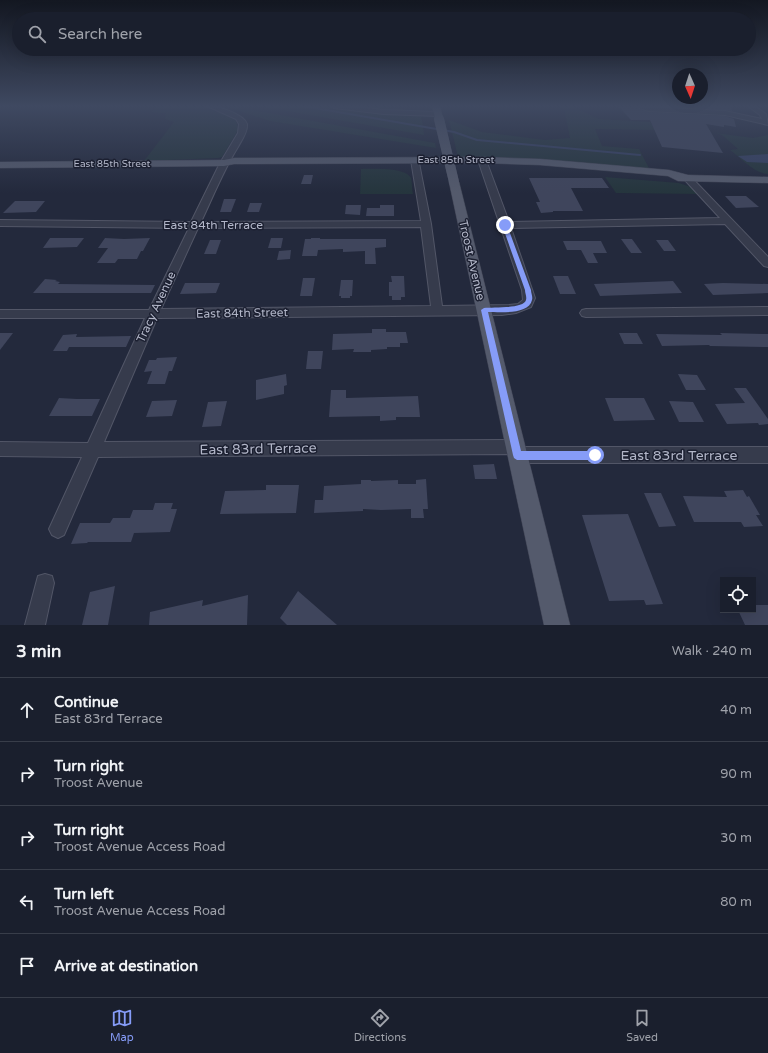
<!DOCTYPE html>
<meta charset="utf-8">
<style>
:root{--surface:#1a1f2d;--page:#272c39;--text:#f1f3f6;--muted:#9fa2aa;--line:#383d49;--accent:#869cf8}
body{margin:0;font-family:"Varela Round",sans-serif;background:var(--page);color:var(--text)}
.controls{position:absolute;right:12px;bottom:12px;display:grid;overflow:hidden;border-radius:0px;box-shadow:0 4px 16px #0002}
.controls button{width:36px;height:36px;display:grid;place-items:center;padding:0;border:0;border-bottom:1px solid var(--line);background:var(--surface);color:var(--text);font:20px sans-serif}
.compass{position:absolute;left:672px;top:68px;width:36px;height:36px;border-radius:50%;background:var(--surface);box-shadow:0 4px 16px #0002;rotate:177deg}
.stop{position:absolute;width:12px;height:12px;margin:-9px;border:3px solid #869cf8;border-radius:50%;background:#fff}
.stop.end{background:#869cf8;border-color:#fff;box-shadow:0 1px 4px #0008}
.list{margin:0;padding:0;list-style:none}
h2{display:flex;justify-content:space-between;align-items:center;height:52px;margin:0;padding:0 16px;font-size:17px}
h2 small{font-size:13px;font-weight:400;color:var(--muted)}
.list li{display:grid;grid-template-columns:26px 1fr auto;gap:12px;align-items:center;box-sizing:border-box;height:64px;padding:0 16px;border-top:1px solid var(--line)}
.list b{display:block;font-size:15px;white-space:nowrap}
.list p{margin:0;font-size:13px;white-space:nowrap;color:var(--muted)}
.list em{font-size:13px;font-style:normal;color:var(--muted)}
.icon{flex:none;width:22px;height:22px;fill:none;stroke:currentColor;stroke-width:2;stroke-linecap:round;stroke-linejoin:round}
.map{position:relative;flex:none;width:768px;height:625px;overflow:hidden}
.search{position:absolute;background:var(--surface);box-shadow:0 4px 16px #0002;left:12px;right:12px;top:12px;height:44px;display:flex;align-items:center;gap:10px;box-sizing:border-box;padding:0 14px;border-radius:22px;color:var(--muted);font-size:15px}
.sheet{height:372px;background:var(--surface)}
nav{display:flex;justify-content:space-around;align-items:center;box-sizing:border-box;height:56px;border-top:1px solid var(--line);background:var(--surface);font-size:11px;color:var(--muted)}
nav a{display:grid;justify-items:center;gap:2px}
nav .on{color:var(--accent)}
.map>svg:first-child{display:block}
.green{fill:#25353d}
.water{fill:#364163}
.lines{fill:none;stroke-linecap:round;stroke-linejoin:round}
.stream{stroke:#364163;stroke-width:2}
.building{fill:#3f455c}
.minor-casing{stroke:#525667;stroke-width:2}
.major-casing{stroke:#404455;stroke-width:1}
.minor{fill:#363b4c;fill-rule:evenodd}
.major{fill:#545a6c;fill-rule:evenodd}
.major-bridge-casing{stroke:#404455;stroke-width:10;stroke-linecap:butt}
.major-bridge{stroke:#545a6c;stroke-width:10}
.route{fill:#869cf8}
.labels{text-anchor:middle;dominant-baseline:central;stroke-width:3;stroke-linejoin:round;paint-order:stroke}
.far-street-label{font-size:10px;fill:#b2b6c8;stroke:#1c2031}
.street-label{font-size:12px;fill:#b2b6c8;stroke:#1c2031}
.near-street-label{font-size:14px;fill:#b2b6c8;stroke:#1c2031}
</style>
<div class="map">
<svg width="768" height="625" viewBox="0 0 768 625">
<rect width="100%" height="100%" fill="#23293c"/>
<g class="green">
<polygon points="160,106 203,106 236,120 238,130 222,157 218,158 144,161 174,122 165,119 166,113 150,112"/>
<polygon points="231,106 435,143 436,148 270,121 230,108"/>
<polygon points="258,106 375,106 419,111 422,120 424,135"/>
<polygon points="553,106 571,106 599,119 650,122 657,130 595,129 602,146 639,149 650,170 544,160 458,157 449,120 482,132 545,140 570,138 564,108"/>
<path d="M716,133L753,138L768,135V174C755,174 741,158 730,150L738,149L722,135Z"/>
<path d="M361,169C372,169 405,167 411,178C412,182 412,189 413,194H360Z"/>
<polygon points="605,177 679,183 691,187 697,194 616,193"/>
</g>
<polygon class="water" points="768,154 768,163 747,162 738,156"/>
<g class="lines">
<polyline class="stream" points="303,106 454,132 477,140 640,155"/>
</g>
<g class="building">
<polygon points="654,106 731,106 732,111"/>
<polygon points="619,107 632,107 648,112 725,116 734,119 736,127 724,125 724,127 706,124 723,153 662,147 650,120 631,120"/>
<polygon points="304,175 313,175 311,184 301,184"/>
<polygon points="529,178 602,178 609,188 571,188 583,211 553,211 553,212 541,213 536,202 540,202"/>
<polygon points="725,196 746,196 759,207 736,208"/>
<polygon points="224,199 236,199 231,212 220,212"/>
<polygon points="15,201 45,201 36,212 3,213"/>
<polygon points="250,203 262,203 259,212 247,212"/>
<polygon points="346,205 361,205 360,215 345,214"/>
<polygon points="380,205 394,205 394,216 366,216 367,208 380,208"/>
<polygon points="50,238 84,238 77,247 43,248"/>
<polygon points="105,238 124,239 150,238 143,251 141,251 137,259 118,259 115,263 97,263 108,248 98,248"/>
<polygon points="271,238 283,238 281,248 268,248"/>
<polygon points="311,238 320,238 320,239 386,239 386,247 375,248 376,264 365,264 365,251 343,252 343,249 318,250 317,256 302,256 305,239 311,239"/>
<polygon points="621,239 632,239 642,253 631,253"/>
<polygon points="210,240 221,240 216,254 204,254"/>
<polygon points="656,240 668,240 676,251 664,251"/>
<polygon points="563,241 601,241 607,253 593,253 598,263 588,263 581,250 567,250"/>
<polygon points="291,250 290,259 277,260 279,251"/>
<polygon points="391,276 404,276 405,297 401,297 401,300 392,300 392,296 389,296 389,282 392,282"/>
<polygon points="553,276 568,276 576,294 560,294"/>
<polygon points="303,278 315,278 312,296 300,296"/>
<polygon points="45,279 57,280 55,281 60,282 58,284 155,285 151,293 33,293"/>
<polygon points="341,280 353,280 352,296 350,296 350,298 341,298 341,296 339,296"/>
<polygon points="673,281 682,293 600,296 594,284"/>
<polygon points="185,283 220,283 216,293 180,294"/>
<polygon points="723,283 768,284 768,293 713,295 704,284"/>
<polygon points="372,329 386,329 386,332 406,332 408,343 400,343 400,347 387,347 387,349 371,350 371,352 353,352 354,349 332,350 333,334 372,333"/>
<polygon points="0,333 13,333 0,350"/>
<polygon points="619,333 637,333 643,344 624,344"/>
<polygon points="720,333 768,334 768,347 710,346 709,345 662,346 656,334 722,335"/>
<polygon points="77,334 76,337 131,336 126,347 69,347 67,351 53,351 63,335"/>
<polygon points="308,351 323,351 321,369 306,369"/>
<polygon points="177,357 172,371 169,371 165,384 147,384 152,371 144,372 149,360 156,360 157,358"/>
<polygon points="286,374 287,385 284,386 284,394 256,400 256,380"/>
<polygon points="678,374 697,375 706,390 686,390"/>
<polygon points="734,388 746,388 768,419 768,424 759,425 758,423 727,424 715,404 745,403"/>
<polygon points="331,390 346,390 346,398 418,396 420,417 396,417 396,420 380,421 380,416 329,417"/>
<polygon points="59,398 77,399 100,399 92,416 49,416"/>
<polygon points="605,398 644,398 655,420 614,421"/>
<polygon points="177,400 172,416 146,417 152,401"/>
<polygon points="227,401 221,426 202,427 208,402"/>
<polygon points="669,401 693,402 704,422 679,422"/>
<polygon points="494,464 497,479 475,479 473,465"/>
<polygon points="426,479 428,509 423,509 424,518 411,518 411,509 381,510 363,509 363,511 314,513 315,500 323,500 324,486 361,484 361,480 371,480 371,481 398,480 398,484 416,484 416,480"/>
<polygon points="266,485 299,485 296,513 220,514 225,491 266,490"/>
<polygon points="743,490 747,497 749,496 760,515 756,515 763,526 744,527 741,522 694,522 683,496 727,497 724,491"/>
<polygon points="644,493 661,493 676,526 659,527"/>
<polygon points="155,503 173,503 171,509 177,509 170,532 134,533 131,542 88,542 87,543 71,544 80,523 110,523 113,518 130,518 133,510 153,510"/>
<polygon points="628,514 663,604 646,605 644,600 609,601 582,515"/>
<polygon points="115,586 108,625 82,625 90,592"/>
<polygon points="298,591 337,625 287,625 280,618"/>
<polygon points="248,595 247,625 149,625 150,612 203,600 202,606"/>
<polygon points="753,605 768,605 768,625 745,625 738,610 753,610"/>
</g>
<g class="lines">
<defs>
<g id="minor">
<path d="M207,106C216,105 244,114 247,124C248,132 241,141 238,147C223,171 213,197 201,222L421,221L411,160L415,158H418L431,224L442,306L509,305L518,304L523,300L522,290L478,160L482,158L486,160L509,222L720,218L683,178L684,176H690L768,257V267L764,266L725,224L511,228L535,298L531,307L516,313L502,315L157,318L104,442L515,440L520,442L523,447H768V463H517L511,460L509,454L98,457L64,535L58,538L52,535L49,529L82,457L0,456V442L88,443L145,318H0V310H149L189,228L0,226V220L191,222L220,163L238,133L239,124L236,119ZM421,227L431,306L161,309L198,228Z"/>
<polygon points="331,106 348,106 384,110 438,112 441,114 438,116 384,114 334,108"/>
<polygon points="633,106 725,111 762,119 760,115 748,106 755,106 766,114 768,125 725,115 648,111"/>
<polygon points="768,307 768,315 586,317 582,316 580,313 582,310 586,309"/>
<polygon points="45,574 52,576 54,583 45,625 25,625 38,576"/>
</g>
<g id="major">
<polygon points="432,106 440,106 443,119 442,121 436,121"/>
<polygon points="482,157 540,159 669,170 688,175 768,177 768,183 678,181 668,176 540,165 482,163 234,164 224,166 0,168 0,162 224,160 234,158"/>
<polygon points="454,179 459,182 570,625 544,625 449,182"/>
</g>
</defs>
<use href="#minor" class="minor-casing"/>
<use href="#major" class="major-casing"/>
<use href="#minor" class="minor"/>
<use href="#major" class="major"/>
<defs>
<polyline id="major-bridge" points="439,119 454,182"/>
</defs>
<use href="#major-bridge" class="major-bridge-casing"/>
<use href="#major-bridge" class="major-bridge"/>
</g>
<linearGradient id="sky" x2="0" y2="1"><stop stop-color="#131721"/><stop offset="0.55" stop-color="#3f4961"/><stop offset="1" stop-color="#3f4961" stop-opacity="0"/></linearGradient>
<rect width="768" height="193" fill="url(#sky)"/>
<path class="route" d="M505,223L507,225L531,290C531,293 533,297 532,300C529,315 499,312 488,312L521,451H595L598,452L599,455L598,458L595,460H517L514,458L513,455L481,310L484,308C492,307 524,309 526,300C527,297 525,293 525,290L502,225Z"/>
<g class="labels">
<g class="far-street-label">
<text x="456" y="160">East 85th Street</text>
<text x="112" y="164">East 85th Street</text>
</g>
<g class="street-label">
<text x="213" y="225">East 84th Terrace</text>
<text transform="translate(472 260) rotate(77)">Troost Avenue</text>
<text transform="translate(156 307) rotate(-65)">Tracy Avenue</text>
<text transform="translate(242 313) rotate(-1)">East 84th Street</text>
</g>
<g class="near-street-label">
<text transform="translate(258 449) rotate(-1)">East 83rd Terrace</text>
<text x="679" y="455">East 83rd Terrace</text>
</g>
</g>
</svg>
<div class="controls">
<button><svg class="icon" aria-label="locate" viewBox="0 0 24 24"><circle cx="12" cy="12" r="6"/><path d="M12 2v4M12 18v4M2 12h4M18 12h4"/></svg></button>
</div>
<svg class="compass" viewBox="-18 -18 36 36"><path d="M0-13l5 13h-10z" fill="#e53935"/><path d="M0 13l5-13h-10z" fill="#9fa2aa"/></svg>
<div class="stop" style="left:595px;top:455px"></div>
<div class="stop end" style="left:505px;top:225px"></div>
<div class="search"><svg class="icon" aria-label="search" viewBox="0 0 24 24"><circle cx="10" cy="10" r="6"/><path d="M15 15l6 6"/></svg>Search here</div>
</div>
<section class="sheet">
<h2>3 min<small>Walk · 240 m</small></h2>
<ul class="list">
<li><svg class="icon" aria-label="ahead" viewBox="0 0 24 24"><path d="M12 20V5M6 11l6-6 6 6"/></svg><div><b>Continue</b><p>East 83rd Terrace</p></div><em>40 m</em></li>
<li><svg class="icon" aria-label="right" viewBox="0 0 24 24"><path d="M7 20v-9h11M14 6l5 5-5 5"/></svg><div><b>Turn right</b><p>Troost Avenue</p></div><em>90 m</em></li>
<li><svg class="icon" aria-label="right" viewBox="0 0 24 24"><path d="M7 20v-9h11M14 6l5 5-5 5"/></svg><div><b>Turn right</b><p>Troost Avenue Access Road</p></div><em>30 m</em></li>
<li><svg class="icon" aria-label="left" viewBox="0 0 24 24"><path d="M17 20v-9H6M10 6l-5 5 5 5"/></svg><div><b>Turn left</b><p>Troost Avenue Access Road</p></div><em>80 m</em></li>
<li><svg class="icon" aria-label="arrive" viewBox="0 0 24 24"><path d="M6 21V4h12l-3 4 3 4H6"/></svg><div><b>Arrive at destination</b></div></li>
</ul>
</section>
<nav>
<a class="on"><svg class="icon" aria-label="map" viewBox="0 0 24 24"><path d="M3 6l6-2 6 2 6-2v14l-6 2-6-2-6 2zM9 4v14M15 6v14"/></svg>Map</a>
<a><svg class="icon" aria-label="directions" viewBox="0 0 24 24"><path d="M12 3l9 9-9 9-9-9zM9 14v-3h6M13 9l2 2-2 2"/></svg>Directions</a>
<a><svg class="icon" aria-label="saved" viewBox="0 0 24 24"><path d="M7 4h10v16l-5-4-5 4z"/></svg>Saved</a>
</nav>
